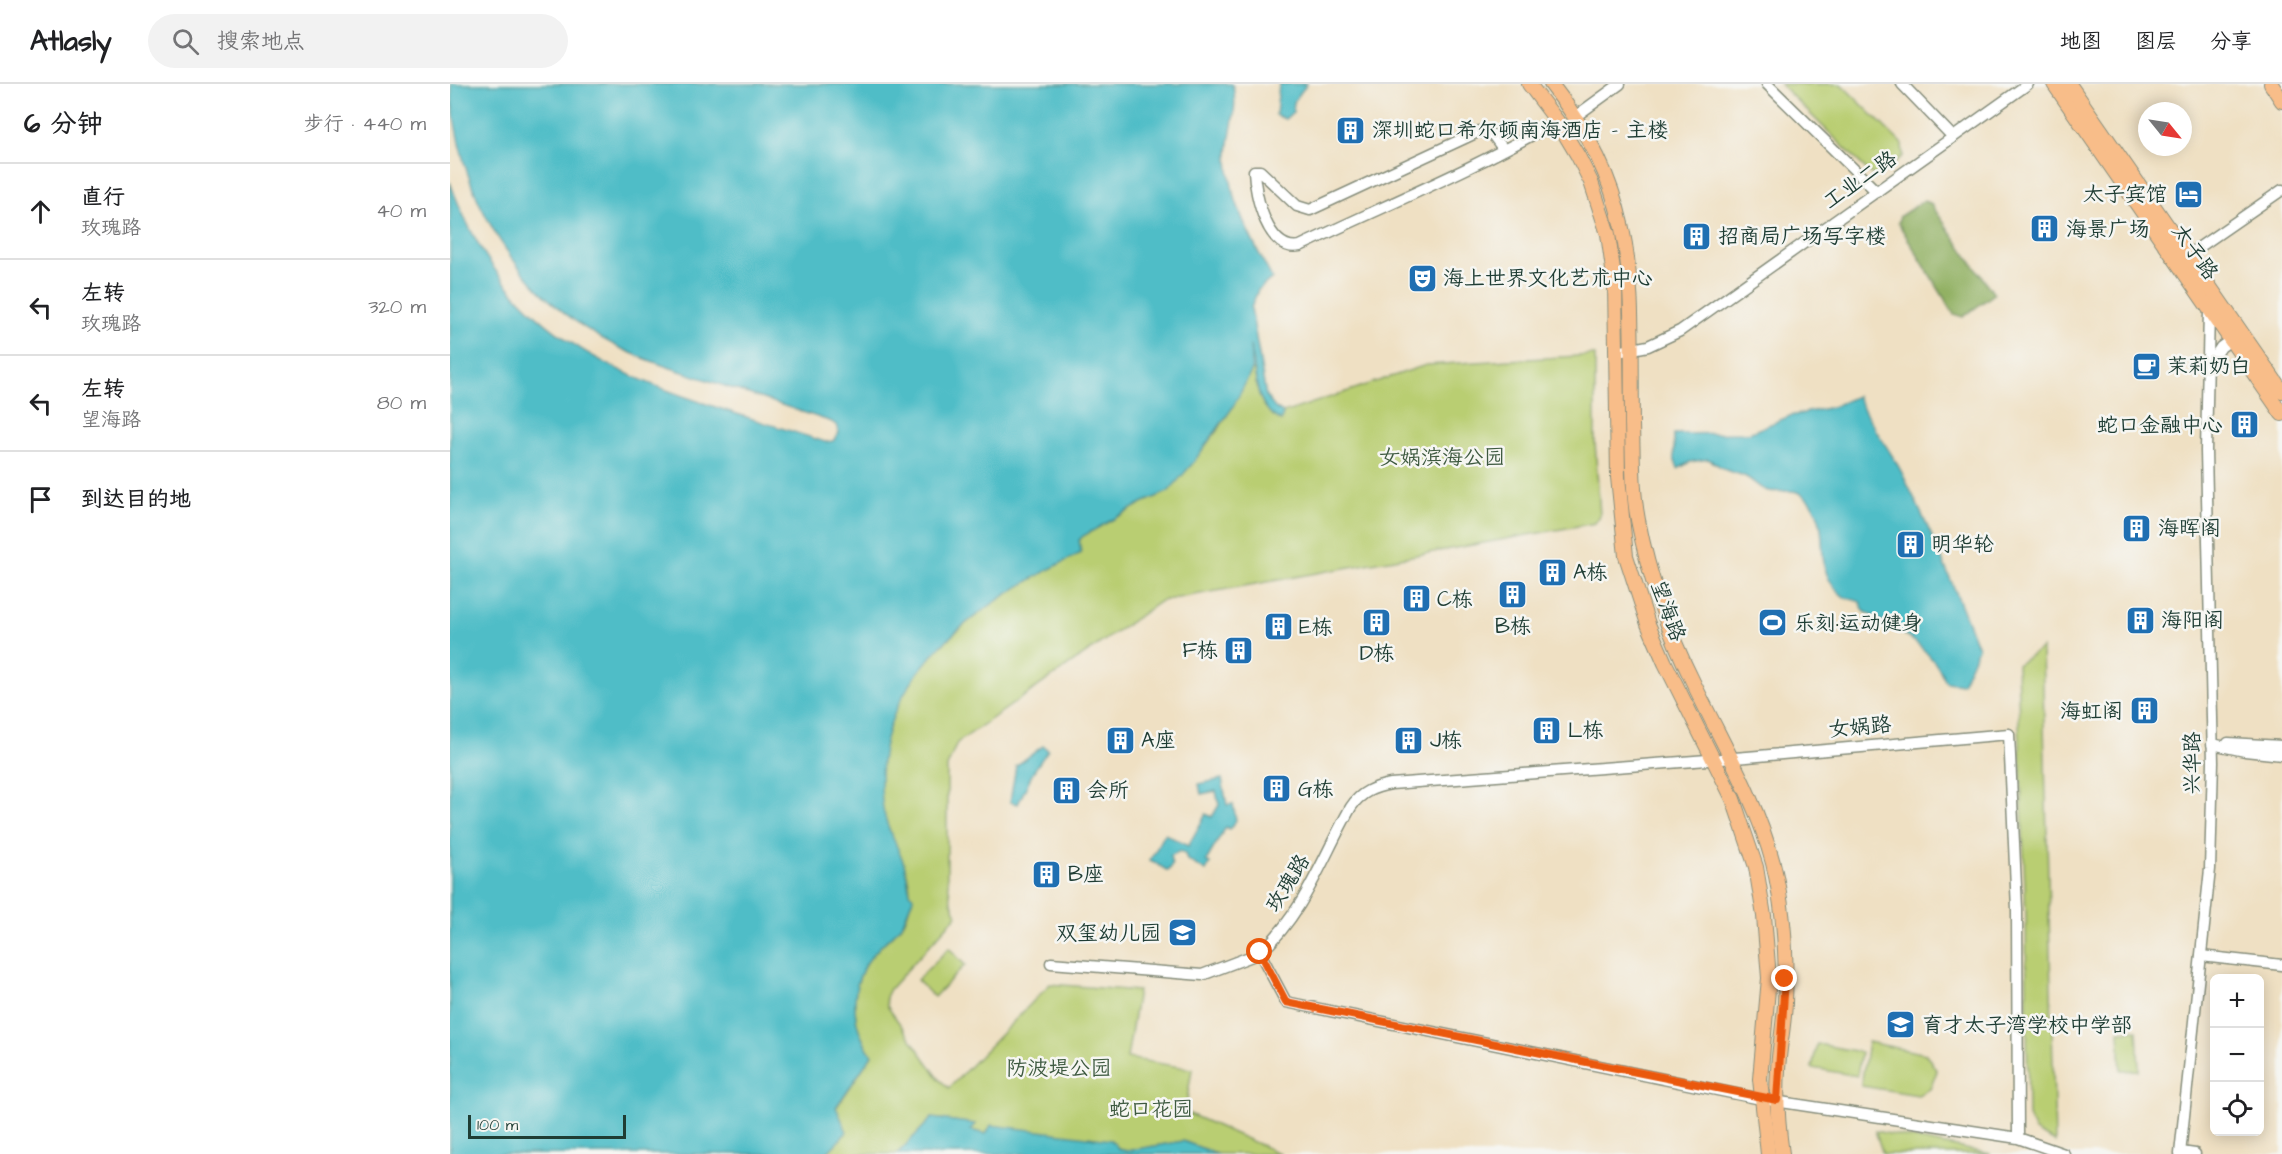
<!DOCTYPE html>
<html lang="zh">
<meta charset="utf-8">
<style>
:root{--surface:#fff;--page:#f2f2f2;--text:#202124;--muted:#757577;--line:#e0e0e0}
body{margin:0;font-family:"Architects Daughter","LXGW WenKai TC",sans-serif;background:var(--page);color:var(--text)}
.controls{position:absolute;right:18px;bottom:18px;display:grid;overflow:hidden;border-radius:9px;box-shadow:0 3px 15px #0003}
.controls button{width:54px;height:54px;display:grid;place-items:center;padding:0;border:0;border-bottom:2px solid var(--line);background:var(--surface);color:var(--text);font:30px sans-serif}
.compass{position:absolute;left:1688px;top:18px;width:54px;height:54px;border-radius:50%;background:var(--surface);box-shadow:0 3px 15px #0003;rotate:120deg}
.scale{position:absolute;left:18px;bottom:15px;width:158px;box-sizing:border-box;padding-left:6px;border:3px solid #1f3d34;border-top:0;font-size:16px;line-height:21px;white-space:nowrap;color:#1f3d34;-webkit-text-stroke:4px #f6f6f2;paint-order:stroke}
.stop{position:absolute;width:18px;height:18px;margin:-14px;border:4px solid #ea580c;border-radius:50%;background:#fff}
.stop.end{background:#ea580c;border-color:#fff;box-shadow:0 2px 6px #0008}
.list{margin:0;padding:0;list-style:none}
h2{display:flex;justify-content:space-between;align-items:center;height:78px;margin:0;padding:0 24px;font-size:26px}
h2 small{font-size:20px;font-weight:400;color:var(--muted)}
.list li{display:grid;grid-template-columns:39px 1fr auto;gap:18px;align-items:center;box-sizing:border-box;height:96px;padding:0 24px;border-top:2px solid var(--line)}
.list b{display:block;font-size:22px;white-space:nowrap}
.list p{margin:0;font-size:20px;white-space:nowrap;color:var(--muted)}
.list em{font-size:20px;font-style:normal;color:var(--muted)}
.icon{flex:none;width:33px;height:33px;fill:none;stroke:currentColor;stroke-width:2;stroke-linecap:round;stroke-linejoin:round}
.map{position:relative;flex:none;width:1832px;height:1070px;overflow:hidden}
header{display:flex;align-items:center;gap:36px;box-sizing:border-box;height:84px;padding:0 30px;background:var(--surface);border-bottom:2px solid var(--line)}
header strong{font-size:28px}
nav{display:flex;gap:33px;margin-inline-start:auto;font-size:21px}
.search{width:420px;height:54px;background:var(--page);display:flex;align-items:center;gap:15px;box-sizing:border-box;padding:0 21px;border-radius:33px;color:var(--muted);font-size:22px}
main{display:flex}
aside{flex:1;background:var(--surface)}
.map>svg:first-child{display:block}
.green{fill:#b9ce72;stroke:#6c8653;stroke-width:1.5}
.forest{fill:#92b164;stroke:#58774c;stroke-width:1.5}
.water{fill:#4fbdc7;stroke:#377d7e;stroke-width:1.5}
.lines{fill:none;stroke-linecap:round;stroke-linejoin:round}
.minor-casing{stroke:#878e7c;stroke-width:13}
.major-casing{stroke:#878e7c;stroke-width:16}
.minor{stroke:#fff;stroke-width:10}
.major{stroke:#f8bd89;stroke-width:14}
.route{stroke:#ea580c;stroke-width:8}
.labels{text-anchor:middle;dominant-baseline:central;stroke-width:5;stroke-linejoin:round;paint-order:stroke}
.poi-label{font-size:21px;fill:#1f3d34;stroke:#f6f6f2;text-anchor:start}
.street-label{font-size:21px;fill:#1f3d34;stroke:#f6f6f2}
.park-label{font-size:21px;fill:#3e5a40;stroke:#f6f6f2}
</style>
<header>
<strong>Atlasly</strong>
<div class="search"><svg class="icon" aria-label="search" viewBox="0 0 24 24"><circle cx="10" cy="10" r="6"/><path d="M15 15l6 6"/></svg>搜索地点</div>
<nav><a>地图</a><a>图层</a><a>分享</a></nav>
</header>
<main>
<aside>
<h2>6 分钟<small>步行 · 440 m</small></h2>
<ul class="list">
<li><svg class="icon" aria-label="ahead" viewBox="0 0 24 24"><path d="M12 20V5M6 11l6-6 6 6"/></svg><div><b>直行</b><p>玫瑰路</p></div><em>40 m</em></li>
<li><svg class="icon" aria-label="left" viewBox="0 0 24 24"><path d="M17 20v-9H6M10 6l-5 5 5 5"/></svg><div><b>左转</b><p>玫瑰路</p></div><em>320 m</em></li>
<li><svg class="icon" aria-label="left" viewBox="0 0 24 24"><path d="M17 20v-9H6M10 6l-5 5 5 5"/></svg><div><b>左转</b><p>望海路</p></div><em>80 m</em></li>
<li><svg class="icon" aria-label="arrive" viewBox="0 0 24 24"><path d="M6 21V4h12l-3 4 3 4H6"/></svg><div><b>到达目的地</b></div></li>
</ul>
</aside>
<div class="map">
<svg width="1832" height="1070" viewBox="0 0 1832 1070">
<rect width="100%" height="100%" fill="#f6f6f2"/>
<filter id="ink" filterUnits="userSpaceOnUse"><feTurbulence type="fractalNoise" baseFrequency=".0167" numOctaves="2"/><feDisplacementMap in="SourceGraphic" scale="12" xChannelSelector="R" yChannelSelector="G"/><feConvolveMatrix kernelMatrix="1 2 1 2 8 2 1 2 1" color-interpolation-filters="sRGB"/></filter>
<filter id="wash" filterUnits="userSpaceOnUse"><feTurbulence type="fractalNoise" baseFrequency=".008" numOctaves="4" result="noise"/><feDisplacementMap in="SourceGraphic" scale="24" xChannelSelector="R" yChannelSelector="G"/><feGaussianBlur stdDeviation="1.35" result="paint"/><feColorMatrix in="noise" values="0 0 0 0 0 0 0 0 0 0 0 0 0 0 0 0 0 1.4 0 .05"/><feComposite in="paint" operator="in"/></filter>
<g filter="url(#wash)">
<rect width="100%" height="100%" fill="#efe0c3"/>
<g class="green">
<polygon points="1330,0 1391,0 1452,60 1453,72 1429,91 1421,90"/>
<path d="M1145,271V358L1150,432L1145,439L711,517L507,659L497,683V792L501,817L507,831L440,905L436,913L437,922L490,996L499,1004L600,900L688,907L677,974L742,985L735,1028L831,1070H767L733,1057L676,1067L668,1064L661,1056L536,1050L520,1046L525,1040L482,1034L447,1070H376L397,1048L386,1024L422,971C399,939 398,897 426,867C438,853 455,845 459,825C467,789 438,756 432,722C412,595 534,516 630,469L629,456L633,452L692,419L718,408L770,343L802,286H804C807,308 810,325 831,337L833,329L976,281Z"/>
<polygon points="1592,564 1605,1058 1585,1047 1578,1032 1576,833 1567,581"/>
<polygon points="499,864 515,881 484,913 467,896"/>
<polygon points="1687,946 1689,986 1671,987 1669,947"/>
<polygon points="1418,958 1476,970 1487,987 1480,1005 1468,1011 1411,1002"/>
<polygon points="1367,960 1411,968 1407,992 1362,984"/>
<polygon points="1425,1047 1541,1070 1433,1070"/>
</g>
<polygon class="forest" points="1473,117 1480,119 1544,210 1513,233 1504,230 1448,139 1450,132"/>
<g class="water">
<path d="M1,0H781L783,2C789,28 777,51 778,76C780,118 803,158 822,194L808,206L801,224L816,312L825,324L833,329L831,337C801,320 808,290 800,261L802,286L783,323L743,379L718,408L692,419L633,452L629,456L631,469C531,518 419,590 432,717C434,740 445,756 453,777C457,787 457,798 460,808C460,810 463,811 463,814C463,816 461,819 460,821C451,849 444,847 426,867C398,897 399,939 422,971L386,1023L397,1048L376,1070H0V98C65,281 212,304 375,358L383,357L389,349L387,342L382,338C340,324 298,310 257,296C227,286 196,277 168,263C67,213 6,111 1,0Z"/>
<polygon points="829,0 857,0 844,17 843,28 835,35 826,31"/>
<path d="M1407,312C1419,339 1437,361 1451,387C1480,445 1505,504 1528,564L1512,600L1496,598C1479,559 1447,546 1414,527L1410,518C1405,514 1398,516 1393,512C1359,485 1383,446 1361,419C1346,400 1337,410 1319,407C1310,406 1304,397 1296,393C1289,389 1281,389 1274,385C1269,382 1264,378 1258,375L1240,378L1228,385L1224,374V350L1299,349L1340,332L1382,323Z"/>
<polygon points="593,662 598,666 583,688 568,720 560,718 566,682"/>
<polygon points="772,695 777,721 783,720 786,736 780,745 776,743 756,777 760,779 756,787 737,776 735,770 730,767 720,772 722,781 718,787 700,776 715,750 738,762 756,730 762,733 769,721 766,707 751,710 749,700"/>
<polygon points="482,1034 526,1040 521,1046 536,1050 541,1041 661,1056 668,1064 676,1067 733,1057 767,1070 447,1070"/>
</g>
</g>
<g filter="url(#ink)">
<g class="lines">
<defs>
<g id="minor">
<polyline points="1317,0 1427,108"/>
<polyline points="1452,0 1503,53"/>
<polyline points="1126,32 1170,0"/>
<path d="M1054,66L1043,51L1030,47L860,126L847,122L810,87H804C805,112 818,169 850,162C936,121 1024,85 1107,37"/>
<polyline points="1738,171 1832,106"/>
<polyline points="1167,268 1198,262 1230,247 1578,0"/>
<polyline points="1759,281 1771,263 1778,258 1783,260"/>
<polyline points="1778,659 1832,662"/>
<polyline points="1762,660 1795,667 1832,671"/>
<polyline points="1751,872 1832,881"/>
<polyline points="601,879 752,891 810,869"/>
<path d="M1568,1054L1567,825L1559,650L1297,673L941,700C924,703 911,708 901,723C872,774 855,828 810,869L836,918L1311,1015L1568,1054L1614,1070"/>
<polyline points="1731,1068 1745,1070"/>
<polyline points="1730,1070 1760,785 1763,678 1756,367 1759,226"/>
</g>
<g id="major">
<polyline points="1079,0 1107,37 1128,72 1141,98 1158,150 1165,200 1168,393 1176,472 1198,540 1215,579 1283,715 1306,783 1314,832 1319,894 1310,995 1318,1070"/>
<path d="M1101,0C1193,117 1180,201 1182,340C1183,372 1182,405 1188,436C1199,493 1218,548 1244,600C1272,659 1306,715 1323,779C1334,824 1337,873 1335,919C1334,942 1329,964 1328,986C1326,1014 1328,1042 1332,1070"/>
<polyline points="1604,0 1832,330"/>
<polyline points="1619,0 1832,307"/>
<polyline points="1821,0 1832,17"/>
</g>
</defs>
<use href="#minor" class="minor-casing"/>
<use href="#major" class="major-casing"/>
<use href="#minor" class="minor"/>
<use href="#major" class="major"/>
</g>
</g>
<g class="lines" filter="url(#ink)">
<polyline class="route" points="810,868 836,918 1327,1016 1335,895"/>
</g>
<defs>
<symbol id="building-square" viewBox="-11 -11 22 22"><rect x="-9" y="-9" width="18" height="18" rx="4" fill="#1f6fb2" stroke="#f6f6f2"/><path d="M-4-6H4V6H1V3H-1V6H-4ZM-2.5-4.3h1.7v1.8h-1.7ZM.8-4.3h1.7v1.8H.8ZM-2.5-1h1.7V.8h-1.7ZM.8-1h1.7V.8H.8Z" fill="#fff"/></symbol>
<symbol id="hotel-square" viewBox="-11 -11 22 22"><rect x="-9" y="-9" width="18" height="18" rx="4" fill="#1f6fb2" stroke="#f6f6f2"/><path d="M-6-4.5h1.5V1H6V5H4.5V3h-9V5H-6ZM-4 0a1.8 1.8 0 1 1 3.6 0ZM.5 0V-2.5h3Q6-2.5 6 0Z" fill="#fff"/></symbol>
<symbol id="theatre-square" viewBox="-11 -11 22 22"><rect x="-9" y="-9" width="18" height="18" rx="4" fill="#1f6fb2" stroke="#f6f6f2"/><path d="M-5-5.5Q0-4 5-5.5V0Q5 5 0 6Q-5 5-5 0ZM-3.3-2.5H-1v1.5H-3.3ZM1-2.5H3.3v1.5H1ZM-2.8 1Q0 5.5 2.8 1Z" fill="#fff"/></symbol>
<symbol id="cafe-square" viewBox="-11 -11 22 22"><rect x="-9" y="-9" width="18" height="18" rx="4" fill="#1f6fb2" stroke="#f6f6f2"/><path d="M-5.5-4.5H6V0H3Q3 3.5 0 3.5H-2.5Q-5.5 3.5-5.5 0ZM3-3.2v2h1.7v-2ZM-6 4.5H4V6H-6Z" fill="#fff"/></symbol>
<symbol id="stadium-square" viewBox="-11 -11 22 22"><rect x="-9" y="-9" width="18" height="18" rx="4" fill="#1f6fb2" stroke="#f6f6f2"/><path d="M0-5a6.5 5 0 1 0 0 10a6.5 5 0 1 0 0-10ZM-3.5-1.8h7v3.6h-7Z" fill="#fff"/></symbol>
<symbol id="school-square" viewBox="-11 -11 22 22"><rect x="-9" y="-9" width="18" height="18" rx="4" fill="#1f6fb2" stroke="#f6f6f2"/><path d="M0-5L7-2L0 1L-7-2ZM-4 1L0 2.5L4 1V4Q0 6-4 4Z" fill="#fff"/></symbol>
</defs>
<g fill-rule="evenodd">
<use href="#building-square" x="884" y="30" width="33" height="33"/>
<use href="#hotel-square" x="1722" y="94" width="33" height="33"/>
<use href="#building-square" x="1578" y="128" width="33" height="33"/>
<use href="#building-square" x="1230" y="136" width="33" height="33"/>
<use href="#theatre-square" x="956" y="178" width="33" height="33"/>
<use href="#cafe-square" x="1680" y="266" width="33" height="33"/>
<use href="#building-square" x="1778" y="324" width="33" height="33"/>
<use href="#building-square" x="1670" y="428" width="33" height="33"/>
<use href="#building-square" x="1444" y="444" width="33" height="33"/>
<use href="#building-square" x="1086" y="472" width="33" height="33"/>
<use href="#building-square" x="1046" y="494" width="33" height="33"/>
<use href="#building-square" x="950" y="498" width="33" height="33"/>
<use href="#building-square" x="1674" y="520" width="33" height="33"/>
<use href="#building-square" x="910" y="522" width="33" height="33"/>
<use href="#stadium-square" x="1306" y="522" width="33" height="33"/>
<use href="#building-square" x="812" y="526" width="33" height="33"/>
<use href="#building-square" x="772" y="550" width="33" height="33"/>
<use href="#building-square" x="1678" y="610" width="33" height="33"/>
<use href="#building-square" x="1080" y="630" width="33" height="33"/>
<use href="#building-square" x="654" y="640" width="33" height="33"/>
<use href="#building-square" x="942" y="640" width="33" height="33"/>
<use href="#building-square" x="810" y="688" width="33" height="33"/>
<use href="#building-square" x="600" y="690" width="33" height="33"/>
<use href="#building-square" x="580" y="774" width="33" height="33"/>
<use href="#school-square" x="716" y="832" width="33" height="33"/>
<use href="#school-square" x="1434" y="924" width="33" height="33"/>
</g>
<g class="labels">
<g class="poi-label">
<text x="922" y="46">深圳蛇口希尔顿南海酒店 - 主楼</text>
<text x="1717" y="110" text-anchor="end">太子宾馆</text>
<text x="1616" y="145">海景广场</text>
<text x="1268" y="152">招商局广场写字楼</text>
<text x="993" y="194">海上世界文化艺术中心</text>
<text x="1717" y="282">茉莉奶白</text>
<text x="1773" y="341" text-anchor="end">蛇口金融中心</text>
<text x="1708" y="444">海晖阁</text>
<text x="1481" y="460">明华轮</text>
<text x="1123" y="488">A栋</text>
<text x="987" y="515">C栋</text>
<text x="1711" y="536">海阳阁</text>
<text x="1344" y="539">乐刻·运动健身</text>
<text x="1063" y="542" text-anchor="middle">B栋</text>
<text x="849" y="543">E栋</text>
<text x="768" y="566" text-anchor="end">F栋</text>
<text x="927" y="569" text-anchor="middle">D栋</text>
<text x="1673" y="627" text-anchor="end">海虹阁</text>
<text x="1118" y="646">L栋</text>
<text x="691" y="656">A座</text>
<text x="980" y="656">J栋</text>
<text x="848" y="705">G栋</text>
<text x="637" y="706">会所</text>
<text x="618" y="790">B座</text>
<text x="711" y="849" text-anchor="end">双玺幼儿园</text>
<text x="1472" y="941">育才太子湾学校中学部</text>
</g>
<g class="street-label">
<text transform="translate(1410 96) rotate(-35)">工业二路</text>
<text transform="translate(1745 168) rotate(55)">太子路</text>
<text transform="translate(1218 527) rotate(70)">望海路</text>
<text transform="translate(1410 643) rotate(-5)">女娲路</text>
<text transform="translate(1742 679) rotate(-90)">兴华路</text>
<text transform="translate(838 799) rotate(-58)">玫瑰路</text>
</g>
<g class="park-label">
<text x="992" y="373">女娲滨海公园</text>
<text x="609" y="984">防波堤公园</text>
<text x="701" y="1025">蛇口花园</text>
</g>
</g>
</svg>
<div class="controls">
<button>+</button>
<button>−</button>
<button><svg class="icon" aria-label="locate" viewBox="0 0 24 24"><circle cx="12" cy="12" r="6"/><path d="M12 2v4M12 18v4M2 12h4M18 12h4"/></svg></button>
</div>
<svg class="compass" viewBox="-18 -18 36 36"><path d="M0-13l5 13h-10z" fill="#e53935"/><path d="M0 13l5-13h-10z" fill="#757577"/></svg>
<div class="scale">100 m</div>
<div class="stop" style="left:810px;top:868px"></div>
<div class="stop end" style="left:1335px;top:895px"></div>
</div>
</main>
